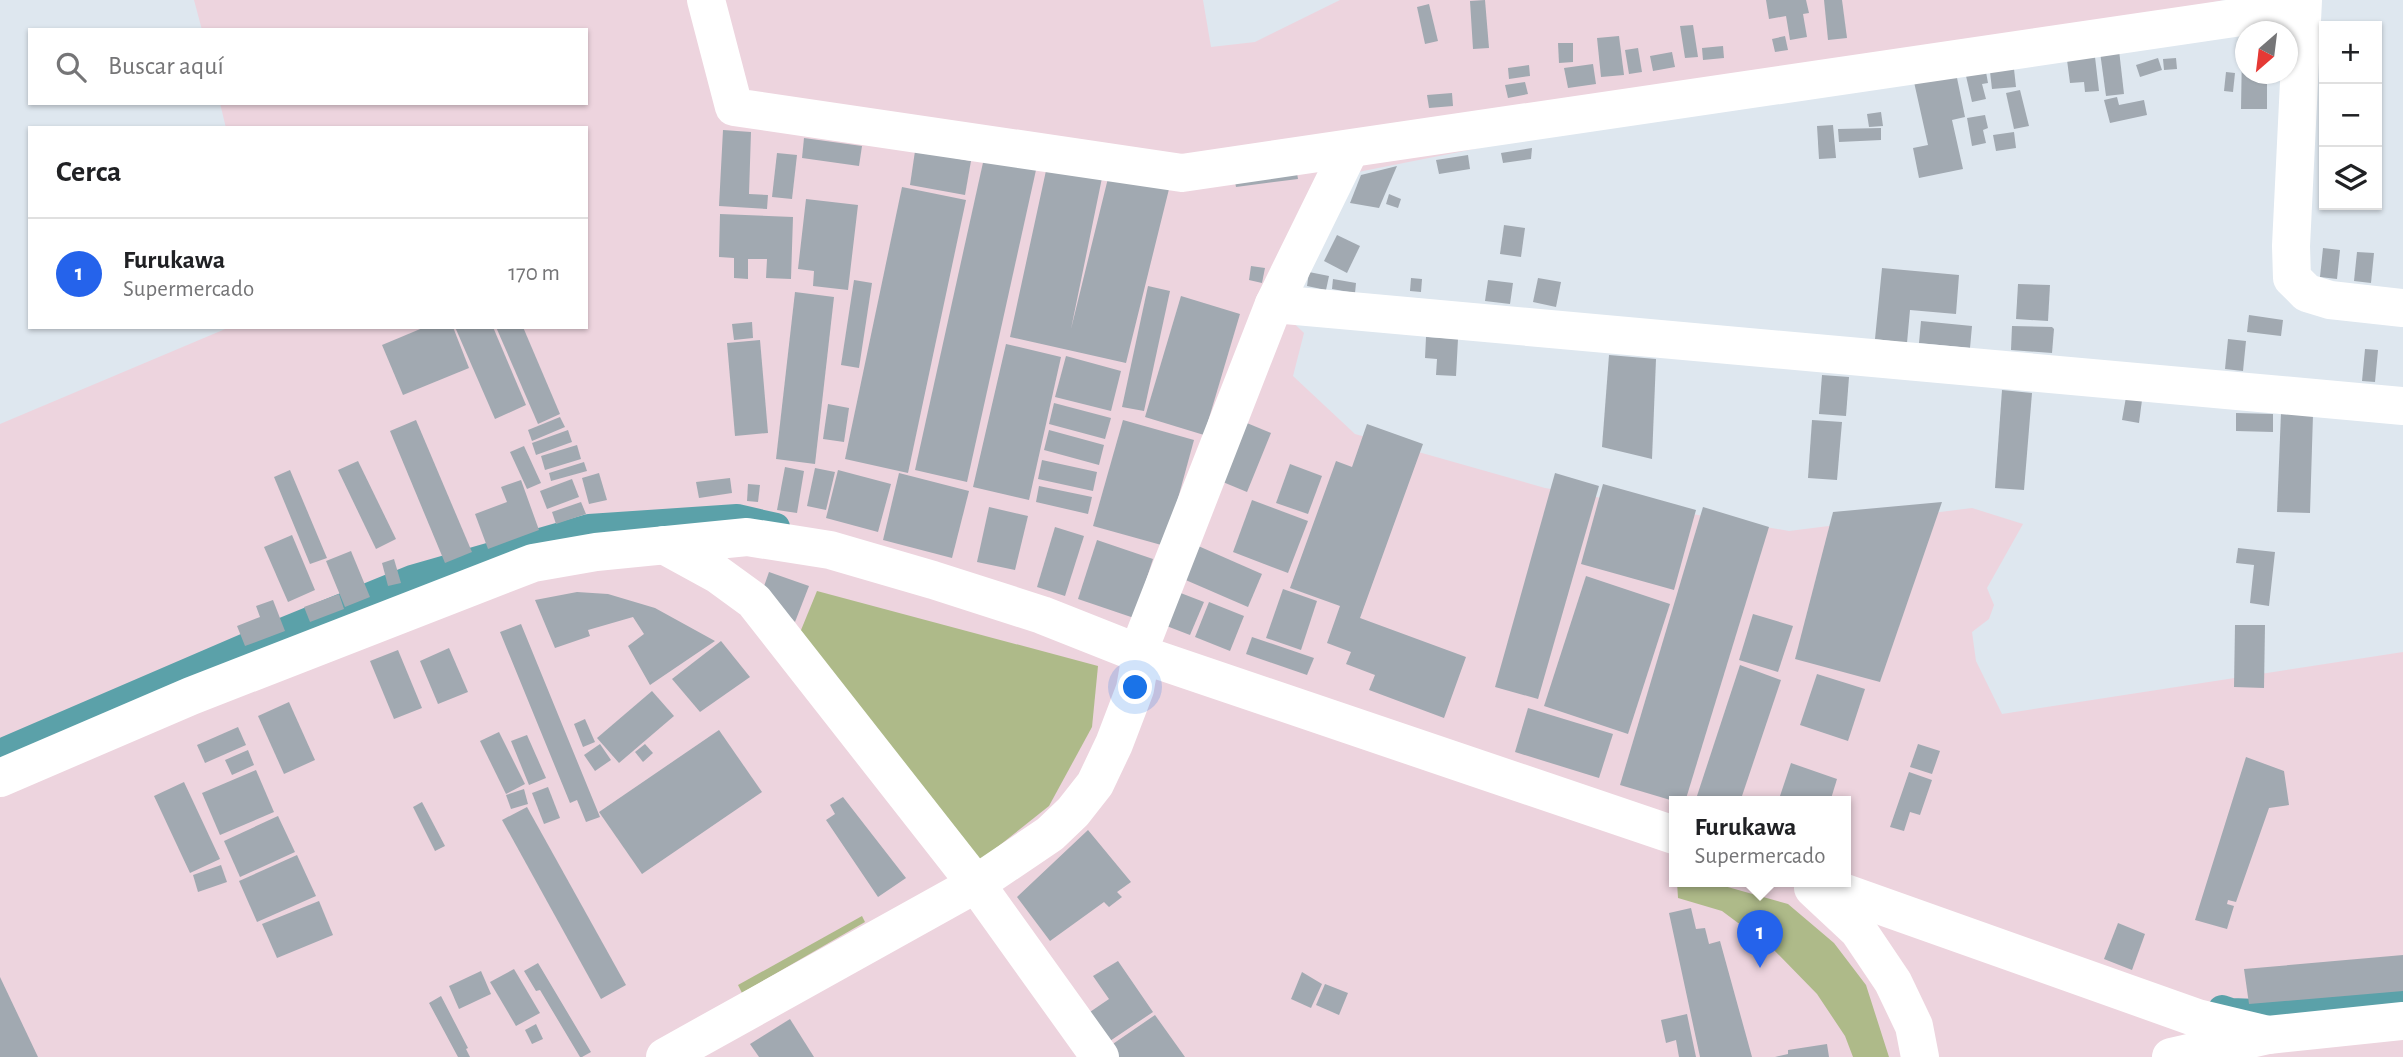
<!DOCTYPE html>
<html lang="es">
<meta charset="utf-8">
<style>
:root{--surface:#fff;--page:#f6f6f6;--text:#202124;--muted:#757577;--line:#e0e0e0;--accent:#2563eb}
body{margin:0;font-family:"Alegreya Sans",sans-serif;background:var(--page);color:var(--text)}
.controls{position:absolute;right:21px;top:21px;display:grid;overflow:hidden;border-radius:0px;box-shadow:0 2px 5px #0004}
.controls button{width:63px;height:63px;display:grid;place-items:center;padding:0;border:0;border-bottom:2px solid var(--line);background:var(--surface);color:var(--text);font:35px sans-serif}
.compass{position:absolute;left:2235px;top:21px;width:63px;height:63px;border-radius:50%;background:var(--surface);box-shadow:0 2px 5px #0004;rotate:208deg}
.you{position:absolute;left:1136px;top:688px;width:24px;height:24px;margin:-18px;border:5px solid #fff;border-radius:50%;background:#1a73e8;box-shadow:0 0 0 10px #1a73e833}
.badge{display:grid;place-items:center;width:46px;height:46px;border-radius:50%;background:var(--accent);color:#fff;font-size:23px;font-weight:700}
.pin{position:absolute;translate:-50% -58px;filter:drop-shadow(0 2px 4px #0008)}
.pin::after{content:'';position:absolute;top:37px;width:24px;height:21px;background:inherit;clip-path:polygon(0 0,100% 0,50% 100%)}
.popup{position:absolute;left:1669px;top:796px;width:182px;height:91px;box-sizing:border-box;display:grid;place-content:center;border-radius:0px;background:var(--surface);filter:drop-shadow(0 2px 5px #0005);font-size:23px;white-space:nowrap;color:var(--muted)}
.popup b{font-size:26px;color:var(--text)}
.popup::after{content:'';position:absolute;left:50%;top:100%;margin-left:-14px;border:14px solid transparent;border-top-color:var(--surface)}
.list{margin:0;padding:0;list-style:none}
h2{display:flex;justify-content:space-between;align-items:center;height:91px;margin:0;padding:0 28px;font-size:30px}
h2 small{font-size:23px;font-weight:400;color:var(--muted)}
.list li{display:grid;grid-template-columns:46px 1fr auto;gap:21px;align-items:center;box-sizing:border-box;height:112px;padding:0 28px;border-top:2px solid var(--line)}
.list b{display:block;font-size:26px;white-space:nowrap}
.list p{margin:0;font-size:23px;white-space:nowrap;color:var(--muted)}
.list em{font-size:23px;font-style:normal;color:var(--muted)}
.icon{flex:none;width:38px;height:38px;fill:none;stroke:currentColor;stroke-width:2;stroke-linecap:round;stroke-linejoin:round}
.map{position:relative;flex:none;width:2403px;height:1057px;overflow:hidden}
.search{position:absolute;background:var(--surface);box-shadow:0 2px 5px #0004;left:28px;top:28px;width:560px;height:77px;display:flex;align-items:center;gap:18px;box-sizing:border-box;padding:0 24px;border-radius:0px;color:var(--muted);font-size:26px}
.panel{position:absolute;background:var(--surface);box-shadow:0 2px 5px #0004;left:28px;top:126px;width:560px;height:203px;border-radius:0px}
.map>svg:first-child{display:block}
.industrial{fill:#edd4de;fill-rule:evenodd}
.green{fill:#aeba89}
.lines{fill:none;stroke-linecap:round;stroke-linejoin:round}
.canal{stroke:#5ba1a9;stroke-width:28}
.building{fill:#a1a9b1}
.minor{stroke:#fff;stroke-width:38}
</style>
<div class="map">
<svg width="2403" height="1057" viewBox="0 0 2403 1057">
<rect width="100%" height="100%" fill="#dee7ef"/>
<path class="industrial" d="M194,0H1203L1211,47L1255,42L1340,0H2224L1353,173L1274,304L1304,333L1293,376L1355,434L1545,488L1789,531L1972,508L2023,524L1987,588L1994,605L1989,619L1972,632L1976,661L2002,714L2403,652V1057H0V424L230,327H586V128H226L220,103H586V30H202ZM1674,802H1846V882H1674Z"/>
<g class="green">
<polygon points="817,591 1098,666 1092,727 1049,806 976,864 799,635"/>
<polygon points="1677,882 1710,882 1788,904 1834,943 1866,985 1889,1057 1853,1057 1845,1036 1817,994 1773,949 1722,911 1678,898"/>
<polygon points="862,916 865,922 742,993 738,985"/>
</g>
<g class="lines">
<g class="canal">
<polyline points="0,753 267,638 412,579 589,528 737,518 776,527"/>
<polyline points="2222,1009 2231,1012 2257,1013 2403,995"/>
</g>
</g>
<g class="building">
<polygon points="1485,0 1489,48 1473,49 1470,1"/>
<polygon points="1766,0 1806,0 1809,13 1803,14 1807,37 1790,40 1786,16 1769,19"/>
<polygon points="1824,0 1842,0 1847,38 1828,40"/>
<polygon points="1429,4 1438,41 1425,44 1417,7"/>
<polygon points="1693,25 1698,57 1685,58 1680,26"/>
<polygon points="1619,36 1624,75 1601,77 1597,38"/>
<polygon points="1785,36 1788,50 1775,52 1772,39"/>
<polygon points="1558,43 1573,43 1573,62 1559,63"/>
<polygon points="1723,46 1724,58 1703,60 1702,48"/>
<polygon points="1638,48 1642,72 1629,74 1625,50"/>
<polygon points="2119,50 2124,94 2106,96 2100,52"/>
<polygon points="2242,50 2245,50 2245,74 2267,74 2267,109 2241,109"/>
<polygon points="1672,52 1675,67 1653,71 1650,56"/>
<polygon points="2095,57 2099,91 2085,92 2084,82 2070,83 2067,60"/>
<polygon points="2158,58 2162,70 2140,77 2136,65"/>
<polygon points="2176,58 2177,69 2164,70 2163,59"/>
<polygon points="1593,64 1596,84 1568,88 1564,68"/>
<polygon points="1529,65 1530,76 1509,79 1508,68"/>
<polygon points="2014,69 2016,87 1992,89 1990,72"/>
<polygon points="1986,72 1988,83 1982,84 1986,99 1972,102 1966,76"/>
<polygon points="2226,72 2235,73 2233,92 2224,91"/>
<polygon points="1956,73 1965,117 1952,120 1963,169 1919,178 1913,148 1928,145 1914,82"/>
<polygon points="1525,82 1528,94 1508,98 1505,85"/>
<polygon points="2020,90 2029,126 2014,129 2006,93"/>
<polygon points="1452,93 1453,106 1429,108 1427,95"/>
<polygon points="2117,97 2119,105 2144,100 2147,115 2110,123 2104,100"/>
<polygon points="1881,112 1883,126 1869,127 1867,114"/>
<polygon points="1985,115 1988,128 1983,130 1986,143 1972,146 1967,118"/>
<polygon points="1833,125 1836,158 1819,159 1817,126"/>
<polygon points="1881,128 1881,140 1839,142 1838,129"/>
<polygon points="723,130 751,132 749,194 768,195 767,209 719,206"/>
<polygon points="2014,132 2016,148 1996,151 1993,135"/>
<polygon points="804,138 862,146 859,166 802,158"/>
<polygon points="1532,148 1531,159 1503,163 1501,153"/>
<polygon points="915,151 971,161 965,195 910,185"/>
<polygon points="777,153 797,155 792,199 772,197"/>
<polygon points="1468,155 1470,169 1439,174 1436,160"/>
<polygon points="984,158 1036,170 967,482 915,470"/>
<polygon points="1047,166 1102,178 1071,329 1111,166 1171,181 1126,363 1010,337"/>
<polygon points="1397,166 1379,208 1350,203 1361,175"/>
<polygon points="1296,167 1298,179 1236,187 1234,176"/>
<polygon points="902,187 966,200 908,473 845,459"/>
<polygon points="1389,194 1401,199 1398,208 1386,204"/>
<polygon points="806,199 858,205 848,290 813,286 814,271 798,269"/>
<polygon points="720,214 793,217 791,279 766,278 767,259 748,259 748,279 734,278 734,258 719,257"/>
<polygon points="1504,225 1525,228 1521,257 1500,254"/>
<polygon points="1337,235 1360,246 1347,273 1324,261"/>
<polygon points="2323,248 2340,250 2337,279 2320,277"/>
<polygon points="2357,252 2374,253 2371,283 2354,281"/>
<polygon points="1251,266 1265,268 1262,283 1249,280"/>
<polygon points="1882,268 1959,275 1956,314 1910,310 1907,343 1875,339"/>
<polygon points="1309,272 1329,276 1326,290 1307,286"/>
<polygon points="1411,278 1422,279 1421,292 1410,291"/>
<polygon points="1538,278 1561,282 1556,307 1533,302"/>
<polygon points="1333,279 1356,283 1355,293 1332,289"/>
<polygon points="854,280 872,283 859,368 841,365"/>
<polygon points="1488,280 1513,283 1510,304 1485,301"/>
<polygon points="2018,284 2050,285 2048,321 2016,319"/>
<polygon points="1148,286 1170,291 1144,411 1122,407"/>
<polygon points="795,292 834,297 815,464 776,459"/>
<polygon points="1181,296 1240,314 1204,435 1145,417"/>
<polygon points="2249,315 2283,320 2281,336 2247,332"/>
<polygon points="1921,321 1972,326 1970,348 1919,343"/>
<polygon points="752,322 753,338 734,340 732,324"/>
<polygon points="2012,326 2052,327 2054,329 2052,353 2011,350"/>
<polygon points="425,327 453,327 469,368 403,395 382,345"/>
<polygon points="455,327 493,327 526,405 495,419"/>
<polygon points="496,327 523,327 560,414 538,424"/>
<polygon points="1426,337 1458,339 1456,376 1436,375 1437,359 1425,358"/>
<polygon points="2228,339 2246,341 2243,371 2225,369"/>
<polygon points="760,340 768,433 735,436 727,343"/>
<polygon points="1006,344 1061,357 1029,500 973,487"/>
<polygon points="2365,349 2378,350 2375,382 2362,381"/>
<polygon points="1609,355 1656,359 1652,459 1602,447"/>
<polygon points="1066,356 1121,371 1111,411 1055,397"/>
<polygon points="1822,375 1849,377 1846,416 1819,414"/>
<polygon points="2002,390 2032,393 2024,490 1995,488"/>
<polygon points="2126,397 2142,400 2139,423 2122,420"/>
<polygon points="1054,403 1111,418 1105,439 1049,424"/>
<polygon points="828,404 849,408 844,442 823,439"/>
<polygon points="2236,413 2273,414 2273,432 2236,431"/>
<polygon points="2281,413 2313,414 2310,513 2277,512"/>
<polygon points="560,417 565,427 532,441 528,430"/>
<polygon points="416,420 472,552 445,563 390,431"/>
<polygon points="1123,420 1194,440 1165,546 1093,526"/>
<polygon points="1812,420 1842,422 1837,480 1808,478"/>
<polygon points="1242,421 1271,433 1247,492 1218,480"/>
<polygon points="1367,424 1423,444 1360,618 1466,657 1444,718 1369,690 1375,675 1346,664 1351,652 1327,643 1340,606 1290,588 1336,461 1352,467"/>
<polygon points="568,430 572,442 536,455 532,443"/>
<polygon points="1049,430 1104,445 1099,465 1044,450"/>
<polygon points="577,445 581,459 545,470 541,456"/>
<polygon points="524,446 541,483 527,489 510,452"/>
<polygon points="1042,460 1097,472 1093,491 1038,479"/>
<polygon points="358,461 396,539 376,549 338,470"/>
<polygon points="584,462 587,471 551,481 549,473"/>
<polygon points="1290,464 1322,476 1308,514 1276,503"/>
<polygon points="785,467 804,471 797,513 777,510"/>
<polygon points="815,468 835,472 826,510 807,506"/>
<polygon points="290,470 327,558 310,564 274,477"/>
<polygon points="838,470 891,484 878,532 826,518"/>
<polygon points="599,473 607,500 589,504 582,478"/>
<polygon points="899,473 969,491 952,558 883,540"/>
<polygon points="1555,473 1599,486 1538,699 1495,687"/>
<polygon points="730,478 732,493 699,498 696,482"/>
<polygon points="572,479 579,497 547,509 540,491"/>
<polygon points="521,480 539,530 488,549 475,514 507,502 501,487"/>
<polygon points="748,484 760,485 758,502 747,501"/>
<polygon points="1603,484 1696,510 1674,590 1581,564"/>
<polygon points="1039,486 1092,497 1088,514 1036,502"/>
<polygon points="1252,500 1308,521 1288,573 1233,552"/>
<polygon points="581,502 586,514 556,524 552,512"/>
<polygon points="1942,502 1880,682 1795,659 1833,512"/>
<polygon points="989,507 1028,516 1015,570 977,562"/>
<polygon points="1703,507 1769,527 1685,802 1677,802 1620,785"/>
<polygon points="1055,527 1084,536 1065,596 1037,587"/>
<polygon points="292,535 315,590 288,602 264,547"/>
<polygon points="1097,540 1153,559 1134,618 1078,599"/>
<polygon points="1196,545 1262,574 1248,607 1181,578"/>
<polygon points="2238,548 2275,552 2269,606 2250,603 2254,565 2236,563"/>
<polygon points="351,551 370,597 345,607 326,561"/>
<polygon points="394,559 401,583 388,586 382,563"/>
<polygon points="769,572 809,586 795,622 762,592"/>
<polygon points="1586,576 1670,604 1628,734 1544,706"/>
<polygon points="1283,589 1317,601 1301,650 1266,638"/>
<polygon points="577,592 608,594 655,608 715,641 650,685 628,646 644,634 633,617 588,630 590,636 555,648 535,600"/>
<polygon points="1178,592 1204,602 1190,635 1164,625"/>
<polygon points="339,594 344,609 310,622 304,607"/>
<polygon points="273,600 285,631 245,646 237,626 260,617 256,606"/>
<polygon points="1209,602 1244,616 1230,651 1195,637"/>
<polygon points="1753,614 1793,626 1778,672 1739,660"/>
<polygon points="521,624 600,817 586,822 577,800 570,803 500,632"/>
<polygon points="2235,625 2265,625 2264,688 2234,687"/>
<polygon points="1252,637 1314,658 1307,675 1246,654"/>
<polygon points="721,641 750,677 700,712 672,679"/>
<polygon points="449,648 468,692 438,704 420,661"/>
<polygon points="398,650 422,708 394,719 370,661"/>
<polygon points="1740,665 1781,680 1740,802 1695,802"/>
<polygon points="1817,674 1865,689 1848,741 1800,725"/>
<polygon points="652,691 674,716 619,763 597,738"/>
<polygon points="289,702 315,760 284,774 258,716"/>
<polygon points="1528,708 1613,734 1599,778 1515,752"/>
<polygon points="585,719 595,742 583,747 574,724"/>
<polygon points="238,727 246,745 205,763 197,745"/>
<polygon points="719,730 762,792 642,874 599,812"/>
<polygon points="499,732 525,784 506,794 480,741"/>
<polygon points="527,735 546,778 529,785 511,741"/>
<polygon points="600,744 611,760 595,771 584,755"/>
<polygon points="645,744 653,753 643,762 635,752"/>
<polygon points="1918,744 1940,751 1932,774 1910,767"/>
<polygon points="248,750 254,765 232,775 225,760"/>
<polygon points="2246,757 2284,771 2289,805 2269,808 2236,902 2228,900 2227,904 2234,906 2227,929 2195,920"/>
<polygon points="1791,763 1837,779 1830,802 1778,802"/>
<polygon points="256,770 274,812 220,835 202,793"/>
<polygon points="1909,772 1932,780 1920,815 1910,812 1904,831 1890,827"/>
<polygon points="184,782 220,859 190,873 154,796"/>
<polygon points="548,787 560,818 544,824 532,793"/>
<polygon points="524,789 528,804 511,809 506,795"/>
<polygon points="843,797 906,878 878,897 826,820 835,814 830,805"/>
<polygon points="422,802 445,846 435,851 413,807"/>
<polygon points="527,807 626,985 601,999 502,820"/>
<polygon points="278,816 295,852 240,877 224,841"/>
<polygon points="1088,830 1131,882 1117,892 1122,897 1109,907 1104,902 1050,941 1017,897"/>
<polygon points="297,855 316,896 257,922 239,881"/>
<polygon points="221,865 227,882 198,892 193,875"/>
<polygon points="319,901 333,935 277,958 262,924"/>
<polygon points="1691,908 1696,929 1705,928 1709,944 1720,941 1752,1057 1700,1057 1669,913"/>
<polygon points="2118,923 2145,934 2132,970 2104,959"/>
<polygon points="2403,955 2403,991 2249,1004 2244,969"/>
<polygon points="1118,961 1153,1012 1107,1043 1087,1014 1109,999 1093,976"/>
<polygon points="538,963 591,1052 582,1057 580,1057 540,990 536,991 524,971"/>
<polygon points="514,969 540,1013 516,1026 490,982"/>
<polygon points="481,971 491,994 459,1009 449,986"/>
<polygon points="1302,972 1322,984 1311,1008 1291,999"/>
<polygon points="0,977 38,1057 0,1057"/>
<polygon points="1325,984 1348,993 1339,1015 1316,1005"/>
<polygon points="441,996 468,1048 466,1049 470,1057 458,1057 429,1003"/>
<polygon points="1687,1014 1696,1057 1679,1057 1676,1040 1666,1043 1661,1020"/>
<polygon points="1155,1015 1185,1057 1113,1057 1107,1048"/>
<polygon points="790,1019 814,1057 759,1057 750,1044"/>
<polygon points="536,1024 543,1039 532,1044 525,1030"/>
<polygon points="1827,1044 1829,1057 1775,1057 1788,1054 1788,1050"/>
</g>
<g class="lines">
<g class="minor">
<polyline points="706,0 734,107 1182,173 2302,8"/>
<polyline points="2303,0 2291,246 2292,278 2307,293 2330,300 2403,308"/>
<polyline points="1274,304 2403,406"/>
<polyline points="664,545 717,574 754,601 976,884 1100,1057"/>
<polyline points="0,778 191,696 533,563 596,552 747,537 830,550 933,580 1042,615 1143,655 1674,835"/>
<polyline points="1814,882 2197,1018 2268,1035"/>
<polyline points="1813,888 1858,930 1893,982 1914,1026 1920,1057"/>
<polyline points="665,1057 976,884 1050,834 1073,812 1095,784 1114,744 1135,689 1144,637 1274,304 1350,149"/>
<polyline points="2171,1057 2268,1035 2403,1021"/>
</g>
</g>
</svg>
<div class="controls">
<button>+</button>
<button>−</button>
<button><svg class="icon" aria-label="layers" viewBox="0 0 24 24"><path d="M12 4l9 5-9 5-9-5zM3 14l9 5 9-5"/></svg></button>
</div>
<svg class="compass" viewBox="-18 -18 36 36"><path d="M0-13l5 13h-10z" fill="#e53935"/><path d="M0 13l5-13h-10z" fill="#757577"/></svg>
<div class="you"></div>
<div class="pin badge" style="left:1760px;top:968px">1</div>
<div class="popup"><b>Furukawa</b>Supermercado</div>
<div class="search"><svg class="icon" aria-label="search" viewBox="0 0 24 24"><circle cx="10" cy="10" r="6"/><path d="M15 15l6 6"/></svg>Buscar aquí</div>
<section class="panel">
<h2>Cerca<small></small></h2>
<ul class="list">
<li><span class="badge">1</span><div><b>Furukawa</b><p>Supermercado</p></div><em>170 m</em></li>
</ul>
</section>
</div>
